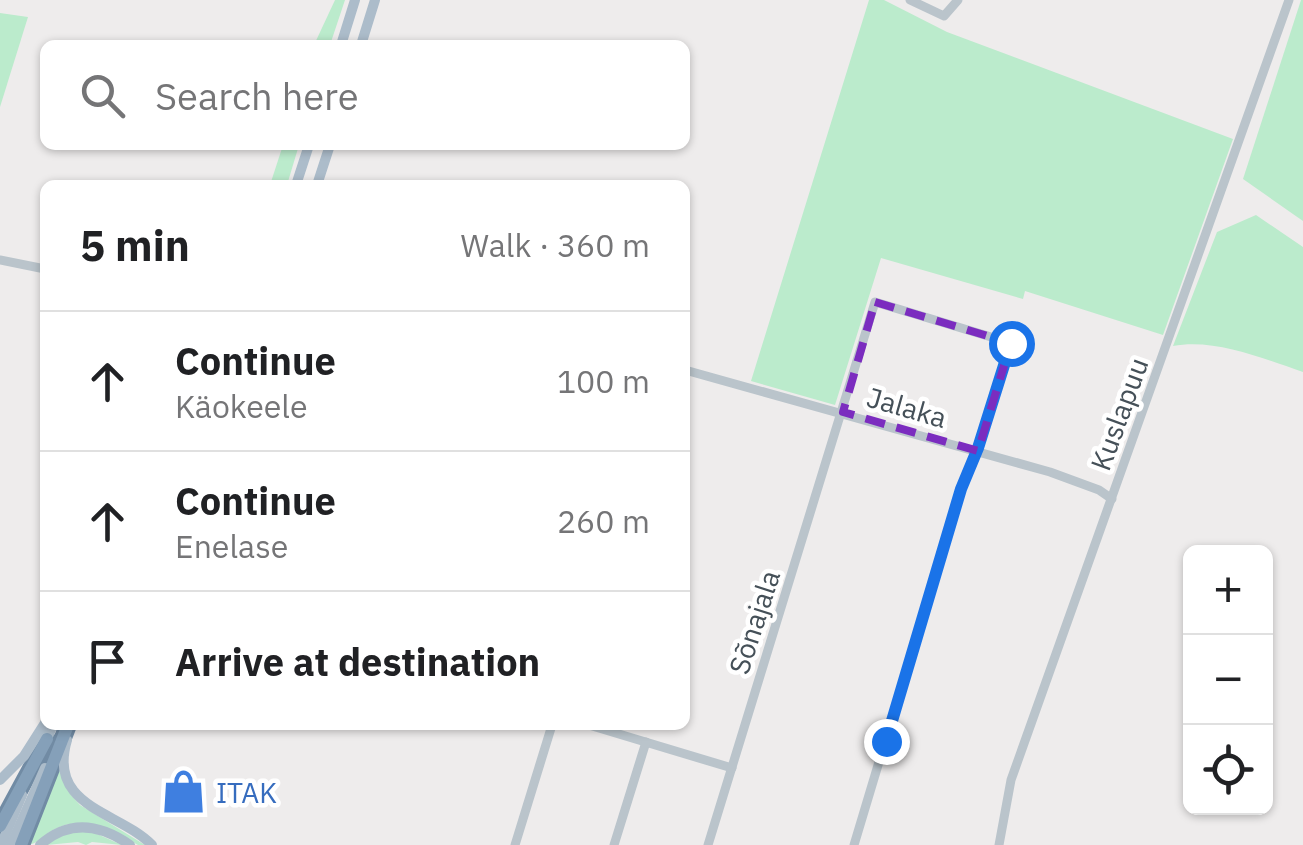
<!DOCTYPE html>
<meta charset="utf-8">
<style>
:root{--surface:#fff;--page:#f2f2f2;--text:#202124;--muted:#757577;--line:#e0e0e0}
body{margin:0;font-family:"IBM Plex Sans",sans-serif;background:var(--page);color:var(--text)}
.controls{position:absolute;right:30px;bottom:30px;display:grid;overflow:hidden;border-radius:15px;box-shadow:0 2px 8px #0004}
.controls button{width:90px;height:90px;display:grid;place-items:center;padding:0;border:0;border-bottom:2px solid var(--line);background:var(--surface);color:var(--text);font:50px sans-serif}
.stop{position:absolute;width:30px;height:30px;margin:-22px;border:8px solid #1a73e8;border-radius:50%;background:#fff}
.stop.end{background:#1a73e8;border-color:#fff;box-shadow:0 2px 10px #0008}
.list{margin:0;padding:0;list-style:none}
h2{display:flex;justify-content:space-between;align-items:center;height:130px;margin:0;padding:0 40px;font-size:42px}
h2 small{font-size:32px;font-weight:400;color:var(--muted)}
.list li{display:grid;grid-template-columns:65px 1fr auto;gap:30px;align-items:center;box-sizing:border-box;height:140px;padding:0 40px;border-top:2px solid var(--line)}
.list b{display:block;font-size:38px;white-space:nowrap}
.list p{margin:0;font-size:32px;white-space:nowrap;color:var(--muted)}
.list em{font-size:32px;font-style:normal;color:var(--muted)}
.icon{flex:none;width:55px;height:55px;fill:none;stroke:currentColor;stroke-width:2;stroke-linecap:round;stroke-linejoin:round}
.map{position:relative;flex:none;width:1303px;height:845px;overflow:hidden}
.search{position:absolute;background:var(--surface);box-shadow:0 2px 8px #0004;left:40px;top:40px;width:650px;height:110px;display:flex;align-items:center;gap:25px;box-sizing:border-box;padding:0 35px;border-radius:15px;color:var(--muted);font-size:38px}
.panel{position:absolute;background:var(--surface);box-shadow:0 2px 8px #0004;left:40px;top:180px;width:650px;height:550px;border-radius:15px}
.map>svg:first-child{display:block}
.green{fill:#bbebcc}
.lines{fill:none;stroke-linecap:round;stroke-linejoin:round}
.highway-casing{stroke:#718ba4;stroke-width:18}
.minor{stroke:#bac4cb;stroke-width:9}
.major{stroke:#acbcca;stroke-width:10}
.highway{stroke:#85a0b9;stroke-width:12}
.route{stroke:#1a73e8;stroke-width:12}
.marked{fill:none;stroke:#7b2cbf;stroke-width:8;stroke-dasharray:20 12;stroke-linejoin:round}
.labels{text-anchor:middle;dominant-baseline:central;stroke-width:9;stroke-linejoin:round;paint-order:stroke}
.street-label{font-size:28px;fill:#455058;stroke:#fff}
.shop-label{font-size:28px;fill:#366cbe;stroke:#fff;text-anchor:start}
</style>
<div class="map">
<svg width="1303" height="845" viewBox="0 0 1303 845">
<rect width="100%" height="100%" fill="#eeecec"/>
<g class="green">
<polygon points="335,0 345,0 330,45 314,45"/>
<polygon points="869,0 884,0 947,32 1233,139 1163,335 1025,291 1023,299 881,258 835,405 751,381"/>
<polygon points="1301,0 1303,0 1303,221 1243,179"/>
<polygon points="0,13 28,17 0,107"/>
<polygon points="283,145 299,145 287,185 270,185"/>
<path d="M1256,215L1303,247V372C1264,359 1215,338 1173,346L1217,232Z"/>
<path d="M58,756L71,795L80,805L145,845H138C112,830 82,814 53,830C42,836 38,845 25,845Z"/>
<polygon points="77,830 95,833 122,845 92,842 86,845 78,842 46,845 57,836"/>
</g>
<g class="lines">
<defs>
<g id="highway">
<polyline points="0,826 47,739"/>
<polyline points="21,845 68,725"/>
</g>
</defs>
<use href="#highway" class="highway-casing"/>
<g class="minor">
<polyline points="910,0 944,16 958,0"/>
<polyline points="0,260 45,269"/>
<polyline points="685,370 1050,472 1099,490 1112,499"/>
<polyline points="589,725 732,768"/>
<polyline points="515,845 552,725"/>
<polyline points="614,845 646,742"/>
<polyline points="708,845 875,302 1011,343 979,448 961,489 854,845"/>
<polyline points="999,845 1011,780 1289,0"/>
</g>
<g class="major">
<polyline points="341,45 355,0"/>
<polyline points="361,45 375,0"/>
<polyline points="296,185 309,145"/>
<polyline points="317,185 330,145"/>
<path d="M67,740C47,808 119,811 152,845"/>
<polyline points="45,743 53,725"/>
<polyline points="0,780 24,756 45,723"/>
<polyline points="1,845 22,795"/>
<polyline points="11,845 45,768"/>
<path d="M40,845C69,819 100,824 130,845"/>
</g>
<use href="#highway" class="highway"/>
</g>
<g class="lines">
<polyline class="route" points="886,741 961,489 978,448 1011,343"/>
</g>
<path class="marked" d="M875,302L1011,343L978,451L843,412Z"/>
<defs>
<symbol id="shop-bare" viewBox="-9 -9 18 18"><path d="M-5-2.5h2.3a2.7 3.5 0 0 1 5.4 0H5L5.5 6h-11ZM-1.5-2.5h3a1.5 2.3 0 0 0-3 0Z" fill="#3f7fe0" stroke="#fff" stroke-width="2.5" paint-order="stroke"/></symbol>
</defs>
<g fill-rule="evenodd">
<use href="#shop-bare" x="152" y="760" width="63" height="63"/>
</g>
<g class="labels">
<g class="street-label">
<text transform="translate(907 407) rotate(16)">Jalaka</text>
<text transform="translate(1119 414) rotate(-70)">Kuslapuu</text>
<text transform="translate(754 622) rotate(-72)">Sõnajala</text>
</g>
<g class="shop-label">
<text x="216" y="792">ITAK</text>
</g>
</g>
</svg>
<div class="controls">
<button>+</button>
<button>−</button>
<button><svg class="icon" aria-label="locate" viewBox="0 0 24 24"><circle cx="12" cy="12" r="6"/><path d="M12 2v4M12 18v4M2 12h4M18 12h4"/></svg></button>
</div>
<div class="stop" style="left:1011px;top:343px"></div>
<div class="stop end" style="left:886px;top:741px"></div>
<div class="search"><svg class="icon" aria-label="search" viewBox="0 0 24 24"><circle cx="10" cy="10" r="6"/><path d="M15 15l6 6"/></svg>Search here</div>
<section class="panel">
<h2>5 min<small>Walk · 360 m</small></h2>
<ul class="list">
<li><svg class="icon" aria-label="ahead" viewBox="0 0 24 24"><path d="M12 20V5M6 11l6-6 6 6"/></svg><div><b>Continue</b><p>Käokeele</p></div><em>100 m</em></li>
<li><svg class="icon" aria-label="ahead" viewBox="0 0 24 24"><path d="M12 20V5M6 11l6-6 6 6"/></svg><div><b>Continue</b><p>Enelase</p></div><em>260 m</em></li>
<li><svg class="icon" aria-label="arrive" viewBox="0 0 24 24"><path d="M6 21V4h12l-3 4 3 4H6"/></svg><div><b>Arrive at destination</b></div></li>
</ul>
</section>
</div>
